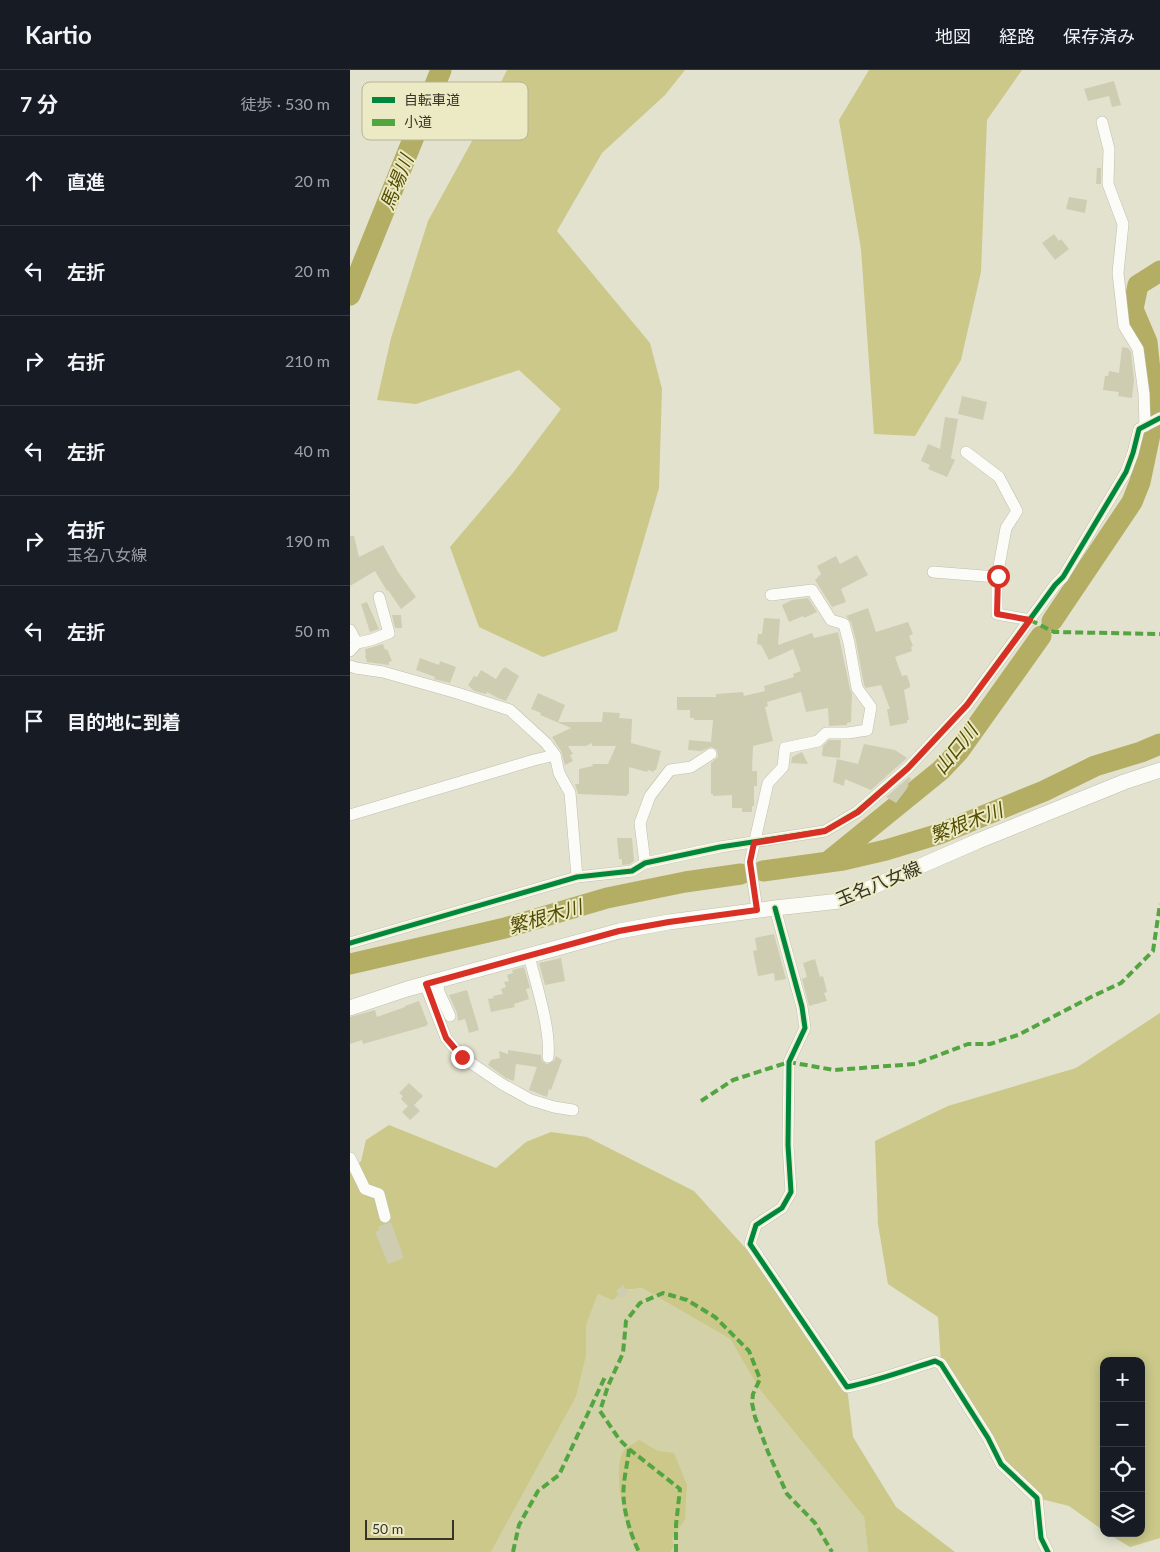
<!DOCTYPE html>
<html lang="ja">
<meta charset="utf-8">
<style>
:root{--surface:#171b24;--page:#242831;--text:#f1f3f6;--muted:#9ea1a6;--line:#363941}
body{margin:0;font-family:Lato,"Noto Sans JP",sans-serif;background:var(--page);color:var(--text)}
.controls{position:absolute;right:15px;bottom:15px;display:grid;overflow:hidden;border-radius:10px;box-shadow:0 2px 12px #0003}
.controls button{width:45px;height:45px;display:grid;place-items:center;padding:0;border:0;border-bottom:1px solid var(--line);background:var(--surface);color:var(--text);font:25px sans-serif}
.scale{position:absolute;left:15px;bottom:12px;width:89px;box-sizing:border-box;padding-left:5px;border:2px solid #363527;border-top:0;font-size:14px;line-height:18px;white-space:nowrap;color:#363527;-webkit-text-stroke:4px #eceac5;paint-order:stroke}
.stop{position:absolute;width:15px;height:15px;margin:-11px;border:4px solid #d93025;border-radius:50%;background:#fff}
.stop.end{background:#d93025;border-color:#fff;box-shadow:0 1px 5px #0008}
.list{margin:0;padding:0;list-style:none}
h2{display:flex;justify-content:space-between;align-items:center;height:65px;margin:0;padding:0 20px;font-size:21px}
h2 small{font-size:16px;font-weight:400;color:var(--muted)}
.list li{display:grid;grid-template-columns:32px 1fr auto;gap:15px;align-items:center;box-sizing:border-box;height:90px;padding:0 20px;border-top:1px solid var(--line)}
.list b{display:block;font-size:19px;white-space:nowrap}
.list p{margin:0;font-size:16px;white-space:nowrap;color:var(--muted)}
.list em{font-size:16px;font-style:normal;color:var(--muted)}
.icon{flex:none;width:28px;height:28px;fill:none;stroke:currentColor;stroke-width:2;stroke-linecap:round;stroke-linejoin:round}
.map{position:relative;flex:none;width:810px;height:1482px;overflow:hidden}
header{display:flex;align-items:center;gap:30px;box-sizing:border-box;height:70px;padding:0 25px;background:var(--surface);border-bottom:1px solid var(--line)}
header strong{font-size:24px}
nav{display:flex;gap:28px;margin-inline-start:auto;font-size:18px}
main{display:flex}
aside{flex:1;background:var(--surface)}
.map>svg:first-child{display:block}
.green{fill:#d2d1a8}
.forest{fill:#cbc88a}
.lines{fill:none;stroke-linecap:round;stroke-linejoin:round}
.river{stroke:#b3ae64;stroke-width:21}
.building{fill:#cecdb1}
.minor-casing{stroke:#bfbeae;stroke-width:12}
.major-casing{stroke:#bfbeae;stroke-width:16}
.minor{stroke:#fbfbf8;stroke-width:11}
.major{stroke:#fbfbf8;stroke-width:15}
.quiet{stroke:#53a542;stroke-width:4;stroke-dasharray:8 4;stroke-linecap:butt}
.cycleway-casing{stroke:#eceac5;stroke-width:8}
.cycleway{stroke:#00873e;stroke-width:5}
.route{stroke:#d93025;stroke-width:6}
.labels{text-anchor:middle;dominant-baseline:central;stroke-width:4;stroke-linejoin:round;paint-order:stroke}
.street-label{font-size:18px;fill:#363527;stroke:#eceac5}
.water-label{font-size:19px;font-style:italic;fill:#524d00;stroke:#eceac5}
.key{fill:#eceac5;stroke:#b5b496;stroke-width:1}
.key-label{font-size:14px;fill:#363527}
</style>
<header>
<strong>Kartio</strong>
<nav><a>地図</a><a>経路</a><a>保存済み</a></nav>
</header>
<main>
<aside>
<h2>7 分<small>徒歩 · 530 m</small></h2>
<ul class="list">
<li><svg class="icon" aria-label="ahead" viewBox="0 0 24 24"><path d="M12 20V5M6 11l6-6 6 6"/></svg><div><b>直進</b></div><em>20 m</em></li>
<li><svg class="icon" aria-label="left" viewBox="0 0 24 24"><path d="M17 20v-9H6M10 6l-5 5 5 5"/></svg><div><b>左折</b></div><em>20 m</em></li>
<li><svg class="icon" aria-label="right" viewBox="0 0 24 24"><path d="M7 20v-9h11M14 6l5 5-5 5"/></svg><div><b>右折</b></div><em>210 m</em></li>
<li><svg class="icon" aria-label="left" viewBox="0 0 24 24"><path d="M17 20v-9H6M10 6l-5 5 5 5"/></svg><div><b>左折</b></div><em>40 m</em></li>
<li><svg class="icon" aria-label="right" viewBox="0 0 24 24"><path d="M7 20v-9h11M14 6l5 5-5 5"/></svg><div><b>右折</b><p>玉名八女線</p></div><em>190 m</em></li>
<li><svg class="icon" aria-label="left" viewBox="0 0 24 24"><path d="M17 20v-9H6M10 6l-5 5 5 5"/></svg><div><b>左折</b></div><em>50 m</em></li>
<li><svg class="icon" aria-label="arrive" viewBox="0 0 24 24"><path d="M6 21V4h12l-3 4 3 4H6"/></svg><div><b>目的地に到着</b></div></li>
</ul>
</aside>
<div class="map">
<svg width="810" height="1482" viewBox="0 0 810 1482">
<rect width="100%" height="100%" fill="#e3e2ce"/>
<polygon class="green" points="292,1218 380,1269 410,1320 514,1447 518,1482 141,1482 226,1327 236,1286 236,1256 248,1224"/>
<g class="forest">
<polygon points="157,0 335,0 315,25 252,83 207,161 300,273 312,319 309,418 267,561 193,587 129,557 100,477 162,404 211,339 169,300 66,334 27,330 41,268 78,151 122,71"/>
<polygon points="519,0 672,0 637,50 631,202 611,290 565,366 524,364 511,179 489,50"/>
<polygon points="810,943 810,1468 780,1477 757,1463 791,1463 791,1291 754,1291 754,1461 719,1436 687,1428 651,1394 591,1294 588,1247 538,1214 528,1154 525,1071 598,1036 726,998"/>
<polygon points="39,1055 146,1098 176,1072 201,1062 237,1067 344,1121 425,1211 497,1317 503,1367 546,1437 605,1482 518,1482 514,1447 410,1320 380,1269 292,1218 274,1220 263,1230 248,1224 236,1256 236,1286 226,1327 141,1482 0,1482 0,1104 11,1091 16,1070"/>
<path d="M289,1370L308,1381L324,1383L337,1415L335,1449L322,1469L324,1476L320,1482H287C276,1463 260,1396 275,1379C279,1376 285,1373 289,1370Z"/>
</g>
<g class="lines">
<g class="river">
<polyline points="0,225 91,0"/>
<polyline points="804,338 797,272 783,239 788,215 810,201"/>
<polyline points="702,551 782,432 790,412 802,355"/>
<polyline points="479,791 591,700 609,681 691,566"/>
<polyline points="413,801 493,790 536,780 589,764 694,721 745,696 791,682 810,674"/>
<polyline points="0,894 155,858 257,828 335,812 391,804"/>
</g>
</g>
<g class="building">
<polygon points="764,11 771,35 762,37 759,26 738,31 734,19"/>
<polygon points="747,98 751,98 751,114 746,114"/>
<polygon points="719,127 737,130 735,143 716,139"/>
<polygon points="704,164 709,171 711,169 719,179 705,190 692,173"/>
<polygon points="772,277 778,278 781,282 784,310 782,328 768,326 769,322 753,320 755,306 758,306 759,301 769,303"/>
<polygon points="612,326 637,332 633,350 608,344"/>
<polygon points="595,347 608,349 601,388 605,390 597,407 578,399 580,395 571,391 578,374 590,379"/>
<polygon points="0,466 4,466 9,487 33,475 48,502 66,527 51,539 38,520 37,521 25,501 0,516"/>
<polygon points="507,485 518,505 491,519 496,532 482,537 465,510 471,504 467,496 486,486 490,494"/>
<polygon points="458,528 467,542 454,548 453,546 439,552 432,535 442,530"/>
<polygon points="17,532 29,559 20,562 11,534"/>
<polygon points="518,538 526,562 558,552 563,564 559,566 563,576 561,577 562,581 545,587 552,606 557,605 560,615 560,617 554,620 559,650 557,650 557,653 540,656 537,639 540,639 531,615 516,618 514,615 506,571 501,552 496,546"/>
<polygon points="42,545 51,545 52,558 45,558"/>
<polygon points="414,548 430,549 428,575 462,563 464,568 488,562 500,619 502,624 501,652 497,653 497,655 479,656 478,638 456,642 451,622 417,632 418,636 415,637 423,671 403,676 402,701 407,701 407,716 404,716 404,736 402,736 402,742 392,742 392,738 382,738 382,725 363,726 363,724 361,724 361,693 368,687 367,680 361,677 351,681 338,680 339,670 361,672 363,650 344,650 344,648 340,648 340,640 327,640 327,627 366,627 366,624 393,622 394,626 415,621 414,616 444,607 443,604 451,601 443,579 419,590 411,575 407,574 408,564 412,564"/>
<polygon points="33,574 35,580 37,579 42,591 39,592 39,595 17,592 15,586 16,585 15,580 16,579"/>
<polygon points="70,588 89,595 90,591 106,597 100,613 84,609 85,607 66,600"/>
<polygon points="155,597 169,606 156,631 148,628 137,622 136,624 124,621 118,615 124,606 127,607 131,600 146,609 153,598 154,599"/>
<polygon points="188,623 215,635 208,652 252,652 253,642 270,643 269,648 282,649 281,673 311,681 306,700 304,700 304,702 298,700 297,702 279,697 279,724 277,724 277,726 228,724 225,714 229,714 229,699 243,696 242,694 258,694 266,676 242,676 242,673 236,676 218,676 223,684 220,685 223,691 215,695 211,681 202,667 221,658 190,645 191,643 181,639"/>
<polygon points="479,670 491,670 490,688 472,686 473,676"/>
<polygon points="514,674 545,680 557,688 521,720 495,709 494,716 483,712 487,689 508,694"/>
<polygon points="452,682 458,694 441,693 442,687"/>
<polygon points="559,707 561,709 557,714 559,715 556,720 546,733 536,727"/>
<polygon points="267,768 282,768 284,791 280,794 272,795 272,789 269,789"/>
<polygon points="424,864 436,909 425,911 424,903 408,906 403,881 407,880 405,868"/>
<polygon points="211,888 215,911 195,915 189,893"/>
<polygon points="465,889 470,907 473,906 477,922 474,923 477,931 459,936 452,909 457,907 453,893"/>
<polygon points="174,897 180,918 176,919 179,929 164,934 165,937 141,942 138,929 144,928 143,926 153,924 151,919 156,917 154,912 159,911 157,905 163,903 162,900"/>
<polygon points="117,920 129,960 119,963 115,949 108,951 107,943 99,925"/>
<polygon points="69,931 78,954 76,956 13,974 12,970 0,974 0,947 25,940 27,947 55,937 55,936"/>
<polygon points="158,980 191,985 192,991 197,994 204,991 206,986 212,990 201,1020 199,1019 197,1027 179,1020 187,997 166,994 164,1011 156,1008 138,995 141,990 150,988 149,981 158,984"/>
<polygon points="59,1013 73,1026 64,1035 70,1041 60,1050 52,1042 58,1036 51,1029 53,1026 49,1023"/>
<polygon points="41,1152 54,1188 38,1194 25,1162 29,1160 28,1157"/>
<polygon points="273,1215 278,1222 271,1228 266,1221"/>
</g>
<g class="lines">
<defs>
<g id="minor">
<polyline points="752,52 759,79 758,114 773,154 768,203 774,256 788,279 794,324 795,356"/>
<polyline points="616,382 649,407 667,441 656,458 647,507"/>
<polyline points="583,502 647,507 647,544 680,550"/>
<polyline points="0,560 7,573 0,581"/>
<polyline points="7,573 21,570 39,563 29,527"/>
<polyline points="0,596 6,598 33,602 107,623 160,640 196,673 205,685 209,703 220,723 227,807"/>
<polyline points="0,745 184,690 205,685"/>
<polyline points="295,793 290,753 300,726 320,700 341,697 361,684"/>
<path d="M425,838L452,937L455,958L439,992L438,1075L441,1122L432,1138L406,1155L400,1174L497,1317C527,1311 556,1300 585,1291L591,1294L638,1368L651,1394L687,1428L691,1468L698,1482"/>
<polyline points="407,840 400,792 418,713 433,697 435,678 468,671 476,663 498,663 517,660 521,637 507,618 499,573 494,554 481,550 462,520 421,525"/>
<polyline points="0,873 227,807 282,801 295,793 370,777 475,761 507,742 558,698 617,635 705,515 713,507 776,402 783,383 789,359 810,348"/>
<path d="M179,886C186,914 201,959 198,987"/>
<polyline points="87,911 89,922 100,946"/>
<polyline points="75,914 96,968 112,987 152,1014 181,1030 204,1037 223,1040"/>
<polyline points="0,1088 15,1119 29,1124 35,1147"/>
</g>
<polyline id="major" points="0,938 57,919 269,861 319,852 425,838 490,831 628,771 774,712 810,700"/>
</defs>
<use href="#minor" class="minor-casing"/>
<use href="#major" class="major-casing"/>
<use href="#minor" class="minor"/>
<use href="#major" class="major"/>
<g class="quiet">
<polyline points="680,550 704,562 810,564"/>
<polyline points="351,1031 383,1010 439,992 484,1000 565,994 618,974 640,974 668,965 743,926 771,913 803,881 810,834"/>
<path d="M279,1379C278,1391 275,1402 274,1414C271,1435 280,1463 289,1482"/>
<polyline points="163,1482 169,1455 188,1421 209,1405 255,1307"/>
<polyline points="326,1482 326,1455 330,1419 279,1379 269,1369 250,1341 258,1316 273,1283 276,1251 290,1233 313,1223 337,1230 365,1247 399,1281 410,1309 403,1324 402,1333 405,1347 418,1382 437,1424 465,1453 482,1482"/>
</g>
<defs>
<g id="cycleway">
<path d="M425,838L452,937L455,958L439,992L438,1075L441,1122L432,1138L406,1155L400,1174L497,1317C527,1311 556,1300 585,1291L591,1294L638,1368L651,1394L687,1428L691,1468L698,1482"/>
<polyline points="0,873 227,807 282,801 295,793 370,777 475,761 507,742 558,698 617,635 705,515 713,507 776,402 783,383 789,359 810,348"/>
</g>
</defs>
<use href="#cycleway" class="cycleway-casing"/>
<use href="#cycleway" class="cycleway"/>
</g>
<g class="lines">
<polyline class="route" points="112,987 96,968 76,914 269,861 319,852 407,840 400,792 404,773 475,761 508,742 558,698 617,635 680,550 647,544 648,506"/>
</g>
<g class="labels">
<g class="street-label">
<text transform="translate(528 813) rotate(-22)">玉名八女線</text>
</g>
<g class="water-label">
<text transform="translate(46 112) rotate(-68)">馬場川</text>
<text transform="translate(605 679) rotate(-51)">山口川</text>
<text transform="translate(616 752) rotate(-21)">繁根木川</text>
<text transform="translate(195 846) rotate(-16)">繁根木川</text>
</g>
</g>
<rect x="12" y="12" width="166" height="58" rx="8" class="key"/>
<rect x="22" y="27" width="23" height="6" fill="#00873e"/>
<rect x="22" y="49" width="23" height="7" fill="#53a542"/>
<g class="key-label">
<text x="54" y="35">自転車道</text>
<text x="54" y="57">小道</text>
</g>
</svg>
<div class="controls">
<button>+</button>
<button>−</button>
<button><svg class="icon" aria-label="locate" viewBox="0 0 24 24"><circle cx="12" cy="12" r="6"/><path d="M12 2v4M12 18v4M2 12h4M18 12h4"/></svg></button>
<button><svg class="icon" aria-label="layers" viewBox="0 0 24 24"><path d="M12 4l9 5-9 5-9-5zM3 14l9 5 9-5"/></svg></button>
</div>
<div class="scale">50 m</div>
<div class="stop" style="left:648px;top:506px"></div>
<div class="stop end" style="left:112px;top:987px"></div>
</div>
</main>
